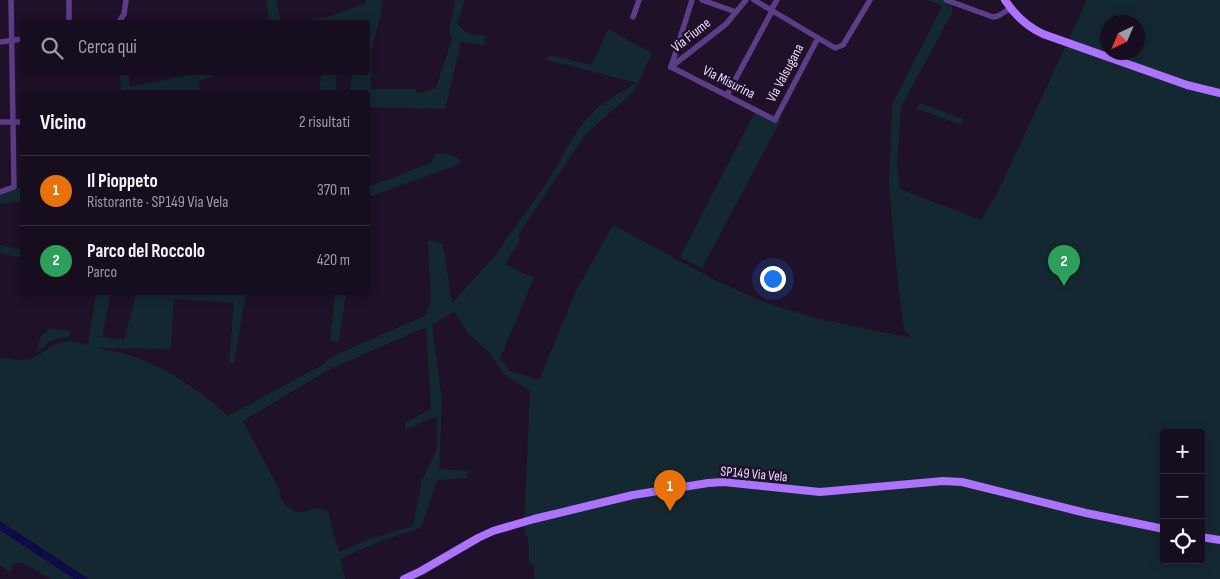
<!DOCTYPE html>
<html lang="it">
<meta charset="utf-8">
<style>
:root{--surface:#160d1f;--page:#1f1628;--text:#f1f3f6;--muted:#9e9ca4;--line:#352d3d;--accent:#0a84f9}
body{margin:0;font-family:"Sofia Sans Condensed",sans-serif;background:var(--page);color:var(--text)}
.controls{position:absolute;right:15px;bottom:15px;display:grid;overflow:hidden;border-radius:5px;box-shadow:0 2px 12px #0003}
.controls button{width:45px;height:45px;display:grid;place-items:center;padding:0;border:0;border-bottom:1px solid var(--line);background:var(--surface);color:var(--text);font:25px sans-serif}
.compass{position:absolute;left:1100px;top:15px;width:45px;height:45px;border-radius:50%;background:var(--surface);box-shadow:0 2px 12px #0003;rotate:224deg}
.you{position:absolute;left:772px;top:278px;width:18px;height:18px;margin:-12px;border:4px solid #fff;border-radius:50%;background:#1a73e8;box-shadow:0 0 0 8px #1a73e833}
.badge{display:grid;place-items:center;width:32px;height:32px;border-radius:50%;background:var(--accent);color:#fff;font-size:16px;font-weight:700}
.pin{position:absolute;translate:-50% -41px;filter:drop-shadow(0 1px 2px #0008)}
.pin::after{content:'';position:absolute;top:26px;width:18px;height:15px;background:inherit;clip-path:polygon(0 0,100% 0,50% 100%)}
.list{margin:0;padding:0;list-style:none}
h2{display:flex;justify-content:space-between;align-items:center;height:65px;margin:0;padding:0 20px;font-size:21px}
h2 small{font-size:16px;font-weight:400;color:var(--muted)}
.list li{display:grid;grid-template-columns:32px 1fr auto;gap:15px;align-items:center;box-sizing:border-box;height:70px;padding:0 20px;border-top:1px solid var(--line)}
.list b{display:block;font-size:19px;white-space:nowrap}
.list p{margin:0;font-size:16px;white-space:nowrap;color:var(--muted)}
.list em{font-size:16px;font-style:normal;color:var(--muted)}
.icon{flex:none;width:28px;height:28px;fill:none;stroke:currentColor;stroke-width:2;stroke-linecap:round;stroke-linejoin:round}
.map{position:relative;flex:none;width:1220px;height:579px;overflow:hidden}
.search{position:absolute;background:var(--surface);box-shadow:0 2px 12px #0003;left:20px;top:20px;width:350px;height:55px;display:flex;align-items:center;gap:12px;box-sizing:border-box;padding:0 18px;border-radius:5px;color:var(--muted);font-size:19px}
.panel{position:absolute;background:var(--surface);box-shadow:0 2px 12px #0003;left:20px;top:90px;width:350px;height:205px;border-radius:5px}
.map>svg:first-child{display:block}
.green{fill:#142832;fill-rule:evenodd}
.water{fill:#0d0c46}
.lines{fill:none;stroke-linecap:round;stroke-linejoin:round}
.street{stroke:#5c3d86;stroke-width:5.5}
.secondary{stroke:#ac73fc;stroke-width:8}
.labels{text-anchor:middle;dominant-baseline:central;stroke-width:5;stroke-linejoin:round;paint-order:stroke}
.street-label{font-size:14px;fill:#ecd9fe;stroke:#1e1129}
</style>
<div class="map">
<svg width="1220" height="579" viewBox="0 0 1220 579">
<rect width="100%" height="100%" fill="#1e1129"/>
<g class="green">
<polygon points="266,0 276,0 281,22 269,22"/>
<polygon points="366,0 381,0 383,7 371,52 371,89 416,89 417,94 436,88 452,40 449,32 455,0 465,0 457,24 467,33 485,36 484,45 461,42 445,109 368,107 368,92 350,92 352,73 368,72 368,22 299,22 328,17 366,3"/>
<path d="M928,0H950L953,11L901,107L897,162L900,189L981,220L996,196L1087,0H1220V579H535L534,577V566L529,562V545L524,526L530,391L504,374L489,352L468,334L454,311L432,325L442,401L439,469L468,471L467,478L437,480L421,528L381,541L340,559L345,579H51L23,563H14L10,572L0,565V358C10,359 21,361 31,359C36,357 40,354 45,351C61,339 69,339 88,345L96,293H111L102,337L124,340L136,294L117,293H246L234,363L229,362L234,303L174,299L171,349L98,348C109,352 121,351 132,356C168,369 200,390 228,416L322,365L331,357L426,315L431,300L428,240L443,244L452,303L493,258L548,181L578,129L597,108L619,93L637,83L547,60L549,55L592,65L608,29L652,53L635,90L584,136L518,235L520,240L505,264L534,278L500,358L510,371L539,380L576,291L613,225L719,282L764,302L815,318L911,338L904,329L897,275L889,184L892,105L942,6ZM1108,22H1138V52H1108ZM426,327L431,409L405,423V430L437,416V449L422,480L413,526L369,539L339,552L328,511C308,501 301,528 279,496L281,493L243,421L328,370ZM1164,433H1201V560H1164Z"/>
<polygon points="120,73 129,73 129,87 198,73 212,73 212,77 199,81 200,92 151,92 150,91 121,92"/>
<polygon points="322,73 337,73 336,92 319,92"/>
<polygon points="920,103 963,119 962,125 917,109"/>
<polygon points="756,110 781,120 702,268 680,257"/>
<polygon points="437,153 454,156 461,161 458,165 368,197 368,187 431,163"/>
<polygon points="22,187 22,201 0,204 0,192"/>
<polygon points="0,245 22,250 22,258 0,253"/>
<polygon points="296,293 346,293 339,342 330,341 335,295 297,294"/>
<polygon points="50,328 71,331 68,337 52,340 37,352 40,338"/>
</g>
<polygon class="water" points="0,521 89,579 74,579 0,530"/>
<g class="lines">
<g class="street">
<polyline points="69,0 69,22"/>
<polyline points="702,0 736,12"/>
<polyline points="754,0 771,10 777,0"/>
<polyline points="946,0 993,17 998,16 1011,8"/>
<polyline points="633,17 639,0"/>
<polyline points="119,22 124,14 126,0"/>
<polyline points="0,42 22,39"/>
<polyline points="671,67 775,120 818,38"/>
<polyline points="671,67 726,24 746,0"/>
<polyline points="671,67 692,0"/>
<polyline points="727,95 771,13 771,10 835,48 843,45 870,0"/>
<polyline points="0,122 22,122"/>
<polyline points="0,192 14,187 11,0"/>
</g>
<g class="secondary">
<path d="M1005,0C1014,14 1028,27 1043,34L1187,85L1220,93"/>
<polyline points="1201,537 1220,540"/>
<polyline points="404,579 421,571 478,538 493,531 534,519 633,495 708,483 724,482 820,492 943,481 962,482 1086,513 1164,529"/>
</g>
</g>
<g class="labels">
<g class="street-label">
<text transform="translate(691 35) rotate(-38)">Via Fiume</text>
<text transform="translate(785 73) rotate(-62)">Via Valsugana</text>
<text transform="translate(729 82) rotate(27)">Via Misurina</text>
<text transform="translate(754 474) rotate(5)">SP149 Via Vela</text>
</g>
</g>
</svg>
<div class="controls">
<button>+</button>
<button>−</button>
<button><svg class="icon" aria-label="locate" viewBox="0 0 24 24"><circle cx="12" cy="12" r="6"/><path d="M12 2v4M12 18v4M2 12h4M18 12h4"/></svg></button>
</div>
<svg class="compass" viewBox="-18 -18 36 36"><path d="M0-13l5 13h-10z" fill="#e53935"/><path d="M0 13l5-13h-10z" fill="#9e9ca4"/></svg>
<div class="you"></div>
<div class="pin badge" style="left:670px;top:511px;background:#e8710a">1</div>
<div class="pin badge" style="left:1064px;top:286px;background:#2e9e5b">2</div>
<div class="search"><svg class="icon" aria-label="search" viewBox="0 0 24 24"><circle cx="10" cy="10" r="6"/><path d="M15 15l6 6"/></svg>Cerca qui</div>
<section class="panel">
<h2>Vicino<small>2 risultati</small></h2>
<ul class="list">
<li><span class="badge" style="background:#e8710a">1</span><div><b>Il Pioppeto</b><p>Ristorante · SP149 Via Vela</p></div><em>370 m</em></li>
<li><span class="badge" style="background:#2e9e5b">2</span><div><b>Parco del Roccolo</b><p>Parco</p></div><em>420 m</em></li>
</ul>
</section>
</div>
